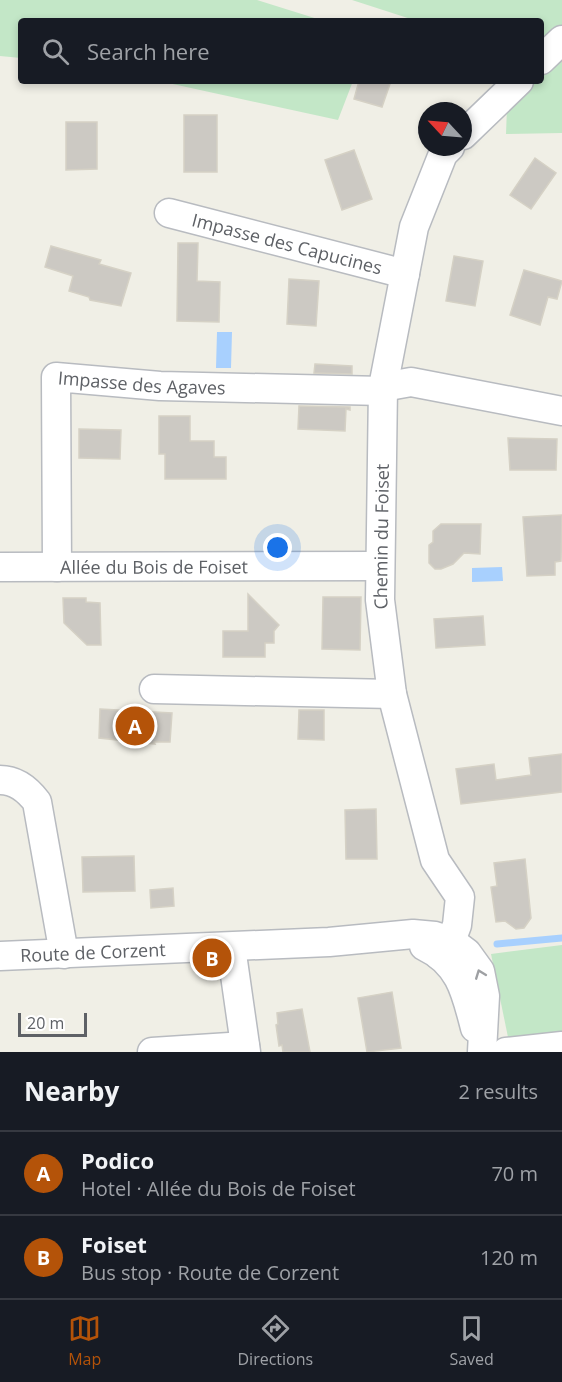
<!DOCTYPE html>
<meta charset="utf-8">
<style>
:root{--surface:#171b24;--page:#242831;--text:#f1f3f6;--muted:#9ea1a6;--line:#363941;--accent:#b45309}
body{margin:0;font-family:"Open Sans",sans-serif;background:var(--page);color:var(--text)}
.compass{position:absolute;left:418px;top:102px;width:54px;height:54px;border-radius:50%;background:var(--surface);box-shadow:0 3px 9px #0003;rotate:296deg}
.scale{position:absolute;left:18px;bottom:15px;width:69px;box-sizing:border-box;padding-left:6px;border:3px solid #5e6166;border-top:0;font-size:16px;line-height:21px;white-space:nowrap;color:#5e6166;-webkit-text-stroke:4px #fff;paint-order:stroke}
.you{position:absolute;left:278px;top:548px;width:21px;height:21px;margin:-15px;border:4px solid #fff;border-radius:50%;background:#1a73e8;box-shadow:0 0 0 9px #1a73e833}
.badge{display:grid;place-items:center;width:39px;height:39px;border-radius:50%;background:var(--accent);color:#fff;font-size:20px;font-weight:700}
.pin{position:absolute;translate:-50% -50%;border:3px solid #fff;box-shadow:0 2px 6px #0006}
.list{margin:0;padding:0;list-style:none}
h2{display:flex;justify-content:space-between;align-items:center;height:78px;margin:0;padding:0 24px;font-size:26px}
h2 small{font-size:20px;font-weight:400;color:var(--muted)}
.list li{display:grid;grid-template-columns:39px 1fr auto;gap:18px;align-items:center;box-sizing:border-box;height:84px;padding:0 24px;border-top:2px solid var(--line)}
.list b{display:block;font-size:22px;white-space:nowrap}
.list p{margin:0;font-size:20px;white-space:nowrap;color:var(--muted)}
.list em{font-size:20px;font-style:normal;color:var(--muted)}
.icon{flex:none;width:33px;height:33px;fill:none;stroke:currentColor;stroke-width:2;stroke-linecap:round;stroke-linejoin:round}
.map{position:relative;flex:none;width:562px;height:1052px;overflow:hidden}
.search{position:absolute;background:var(--surface);box-shadow:0 3px 9px #0003;left:18px;right:18px;top:18px;height:66px;display:flex;align-items:center;gap:15px;box-sizing:border-box;padding:0 21px;border-radius:6px;color:var(--muted);font-size:22px}
.sheet{height:246px;background:var(--surface)}
nav{display:flex;justify-content:space-around;align-items:center;box-sizing:border-box;height:84px;border-top:2px solid var(--line);background:var(--surface);font-size:16px;color:var(--muted)}
nav a{display:grid;justify-items:center;gap:3px}
nav .on{color:var(--accent)}
.map>svg:first-child{display:block}
.green{fill:#c3e7c7}
.water{fill:#a8d0fe}
.lines{fill:none;stroke-linecap:round;stroke-linejoin:round}
.stream{stroke:#a8d0fe;stroke-width:7}
.building{fill:#ccc9c3;stroke:#d5d1c5;stroke-width:1.5}
.minor-casing{stroke:#b8bbc0;stroke-width:31}
.minor{stroke:#fff;stroke-width:28}
.oneway{stroke:#9ea0a3}
.labels{text-anchor:middle;dominant-baseline:central;stroke-width:6;stroke-linejoin:round;paint-order:stroke}
.street-label{font-size:18px;fill:#5e6166;stroke:#fff}
</style>
<div class="map">
<svg width="562" height="1052" viewBox="0 0 562 1052">
<rect width="100%" height="100%" fill="#f0efe6"/>
<g class="green">
<polygon points="0,0 257,0 324,21 21,21 21,58 0,56"/>
<polygon points="352,0 562,0 562,133 506,134 508,81 541,81 541,21 417,21"/>
<polygon points="159,81 353,81 338,120"/>
<polygon points="562,945 562,1052 511,1052 491,954"/>
</g>
<g class="water">
<polygon points="217,332 232,332 231,368 216,368"/>
<polygon points="502,567 503,581 472,582 472,568"/>
</g>
<g class="lines">
<polyline class="stream" points="497,944 562,938"/>
</g>
<g class="building">
<polygon points="359,81 391,81 382,107 354,99"/>
<rect x="184" y="115" width="33" height="57"/>
<polygon points="66,122 97,122 97,169 66,170"/>
<polygon points="354,150 372,199 342,210 325,160"/>
<polygon points="535,158 556,173 531,209 510,195"/>
<polygon points="178,243 198,243 197,281 220,282 219,322 177,321"/>
<polygon points="51,246 101,260 99,264 131,273 121,306 90,300 89,297 69,291 73,276 45,267"/>
<polygon points="454,256 483,261 475,306 446,301"/>
<polygon points="524,270 562,281 557,299 548,297 540,325 510,315"/>
<polygon points="289,279 319,281 316,326 287,324"/>
<polygon points="315,364 352,366 352,374 314,373"/>
<polygon points="299,406 350,407 350,410 346,409 345,431 298,429"/>
<polygon points="159,416 190,416 190,441 214,441 214,457 226,457 226,479 165,479 165,454 159,454"/>
<polygon points="79,429 121,430 120,459 79,458"/>
<polygon points="508,438 557,439 556,470 510,470"/>
<polygon points="562,515 561,561 555,562 555,575 527,576 523,517"/>
<polygon points="441,524 481,524 480,554 464,553 453,564 441,569 435,569 429,563 429,545 433,542 433,531"/>
<polygon points="248,594 279,625 274,631 274,643 265,643 265,657 223,657 223,631 248,631"/>
<polygon points="323,597 361,597 360,650 322,649"/>
<polygon points="63,598 86,598 86,602 100,603 101,645 87,645 64,623"/>
<polygon points="483,616 485,645 436,648 434,619"/>
<polygon points="100,709 172,713 170,742 154,742 155,744 99,738"/>
<polygon points="299,710 324,710 324,740 298,739"/>
<polygon points="562,754 562,792 461,804 456,769 494,764 496,780 531,775 529,758"/>
<polygon points="376,809 377,859 346,859 345,810"/>
<polygon points="134,856 135,891 83,892 82,857"/>
<polygon points="525,859 531,918 524,928 516,929 505,921 496,922 491,887 497,886 494,863"/>
<polygon points="173,888 174,906 151,908 150,890"/>
<polygon points="392,992 401,1048 367,1052 358,998"/>
<polygon points="302,1009 310,1052 283,1052 282,1045 279,1046 276,1025 278,1024 277,1013"/>
</g>
<g class="lines">
<defs>
<g id="minor">
<polyline points="541,60 562,40"/>
<polyline points="463,135 519,81"/>
<path id="s1" d="M169,213L405,274"/>
<polyline points="383,387 411,382 562,411"/>
<path id="s2" d="M0,567L380,566"/>
<path id="s3" d="M57,567L56,377L160,386L383,391"/>
<polyline points="154,689 392,694"/>
<path d="M0,780C16,780 28,790 37,802L64,954"/>
<path d="M424,946C460,963 466,993 475,1028"/>
<polyline points="231,947 246,1052"/>
<path id="s4" d="M439,955L451,941L457,925L460,897L435,860L392,694L380,600L383,387L414,227L443,154L450,147"/>
<path id="s5" d="M0,956L329,942L413,934L435,936L451,941L467,953L480,971L485,996L482,1052"/>
<polyline points="152,1052 245,1046"/>
<polyline points="506,1052 562,1046"/>
</g>
</defs>
<use href="#minor" class="minor-casing"/>
<use href="#minor" class="minor"/>
</g>
<defs><path id="oneway-chevron" d="M-2-3.5L2.5 0L-2 3.5" fill="none" stroke-width="1.6" stroke-linecap="round" stroke-linejoin="round" transform="scale(1.5)"/></defs>
<use class="oneway" href="#oneway-chevron" transform="translate(480 974) rotate(-111)"/>
<g class="labels">
<g class="street-label">
<text stroke="none"><textPath href="#s1" startOffset="122">Impasse des Capucines</textPath></text>
<text stroke="none"><textPath href="#s3" startOffset="276">Impasse des Agaves</textPath></text>
<text stroke="none"><textPath href="#s4" startOffset="438">Chemin du Foiset</textPath></text>
<text stroke="none"><textPath href="#s2" startOffset="154">Allée du Bois de Foiset</textPath></text>
<text stroke="none"><textPath href="#s5" startOffset="93">Route de Corzent</textPath></text>
</g>
</g>
</svg>
<svg class="compass" viewBox="-18 -18 36 36"><path d="M0-13l5 13h-10z" fill="#e53935"/><path d="M0 13l5-13h-10z" fill="#9ea1a6"/></svg>
<div class="scale">20 m</div>
<div class="you"></div>
<div class="pin badge" style="left:135px;top:726px">A</div>
<div class="pin badge" style="left:212px;top:958px">B</div>
<div class="search"><svg class="icon" aria-label="search" viewBox="0 0 24 24"><circle cx="10" cy="10" r="6"/><path d="M15 15l6 6"/></svg>Search here</div>
</div>
<section class="sheet">
<h2>Nearby<small>2 results</small></h2>
<ul class="list">
<li><span class="badge">A</span><div><b>Podico</b><p>Hotel · Allée du Bois de Foiset</p></div><em>70 m</em></li>
<li><span class="badge">B</span><div><b>Foiset</b><p>Bus stop · Route de Corzent</p></div><em>120 m</em></li>
</ul>
</section>
<nav>
<a class="on"><svg class="icon" aria-label="map" viewBox="0 0 24 24"><path d="M3 6l6-2 6 2 6-2v14l-6 2-6-2-6 2zM9 4v14M15 6v14"/></svg>Map</a>
<a><svg class="icon" aria-label="directions" viewBox="0 0 24 24"><path d="M12 3l9 9-9 9-9-9zM9 14v-3h6M13 9l2 2-2 2"/></svg>Directions</a>
<a><svg class="icon" aria-label="saved" viewBox="0 0 24 24"><path d="M7 4h10v16l-5-4-5 4z"/></svg>Saved</a>
</nav>
